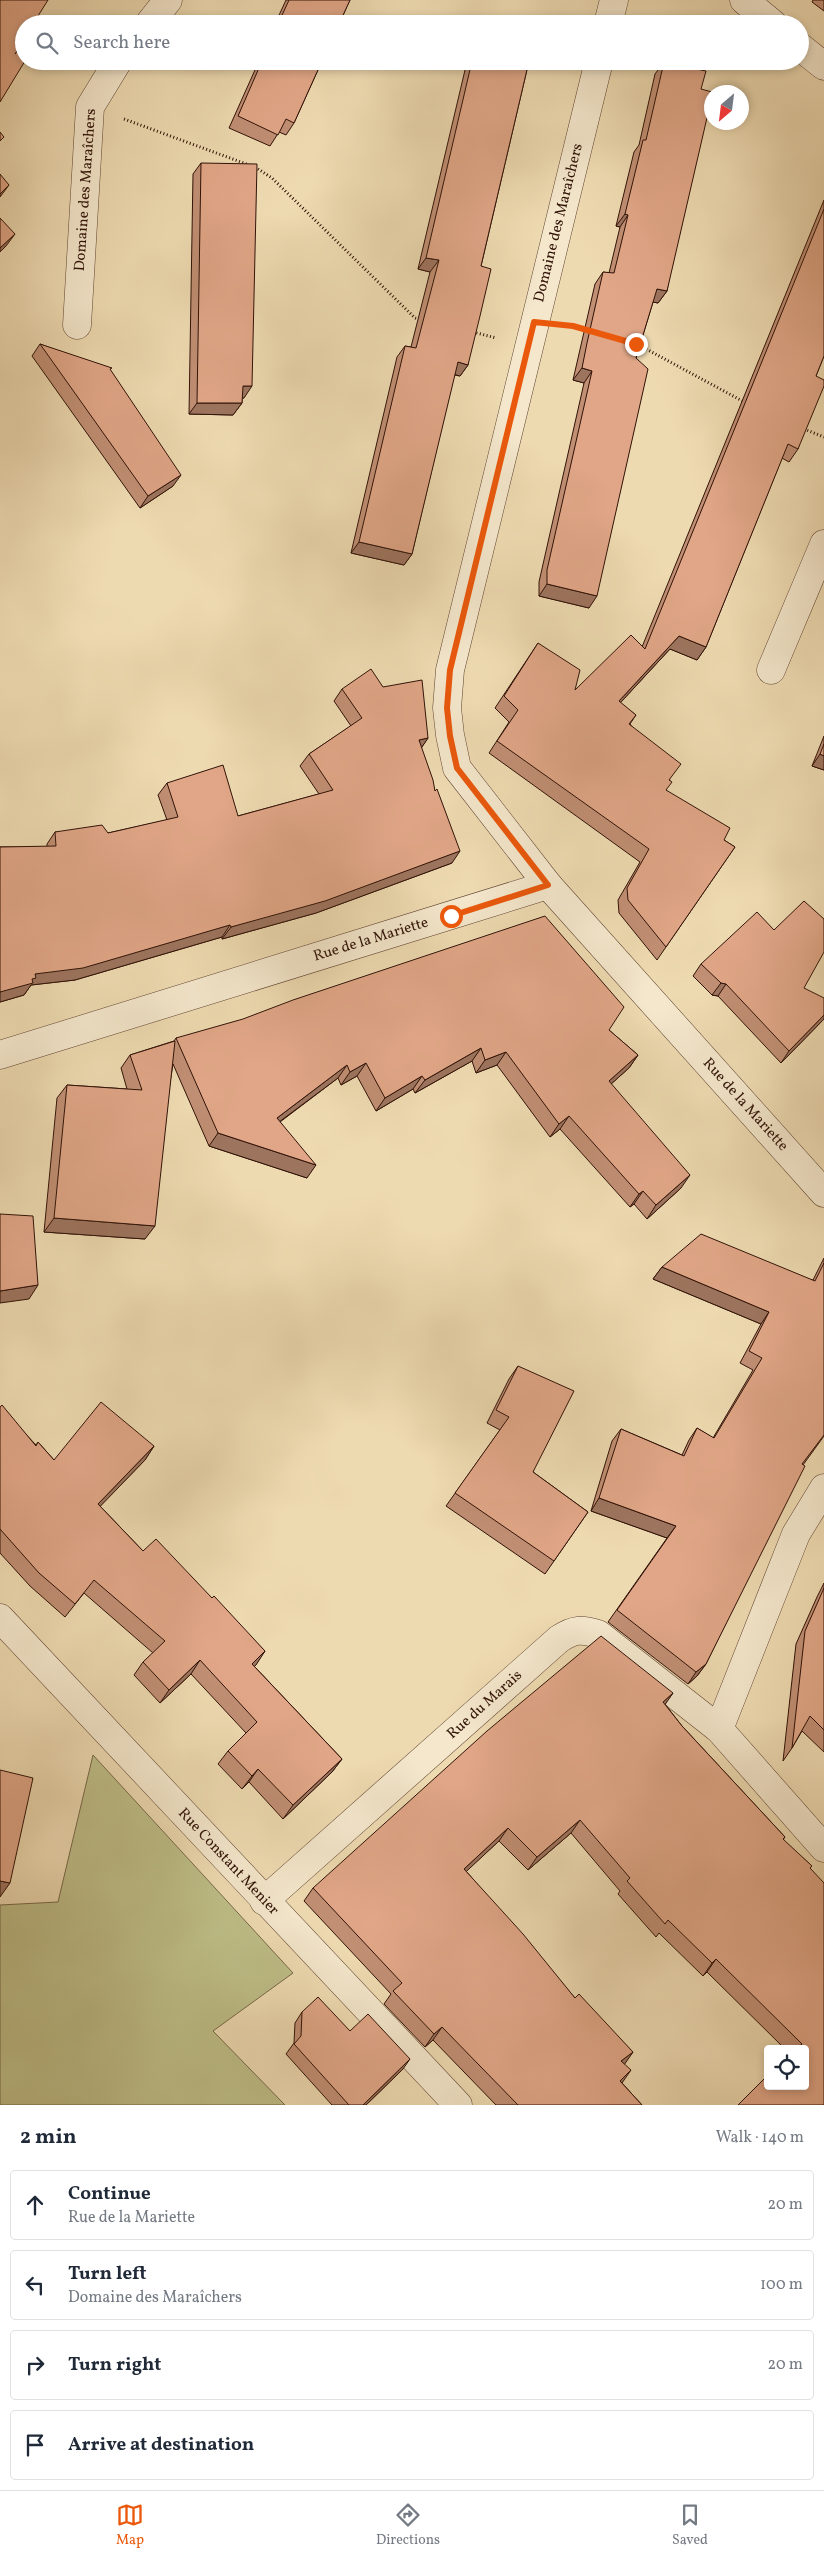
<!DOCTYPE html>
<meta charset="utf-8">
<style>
:root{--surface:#fff;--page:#f6f6f7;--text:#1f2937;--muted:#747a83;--line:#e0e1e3;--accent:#ea580c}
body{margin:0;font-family:Vollkorn,serif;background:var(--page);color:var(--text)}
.controls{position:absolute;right:15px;bottom:15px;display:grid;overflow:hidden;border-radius:5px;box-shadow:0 2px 8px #0003}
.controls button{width:45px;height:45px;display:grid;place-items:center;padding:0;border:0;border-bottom:1px solid var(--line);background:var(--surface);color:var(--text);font:25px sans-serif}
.compass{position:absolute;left:704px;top:85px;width:45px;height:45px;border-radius:50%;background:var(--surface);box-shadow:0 2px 8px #0003;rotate:208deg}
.stop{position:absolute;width:15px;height:15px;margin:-11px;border:4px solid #ea580c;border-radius:50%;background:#fff}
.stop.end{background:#ea580c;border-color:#fff;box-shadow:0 1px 5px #0008}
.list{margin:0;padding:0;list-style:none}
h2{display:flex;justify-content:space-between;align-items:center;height:65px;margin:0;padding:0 20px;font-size:21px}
h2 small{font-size:16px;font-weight:400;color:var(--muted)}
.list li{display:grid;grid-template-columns:32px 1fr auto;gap:15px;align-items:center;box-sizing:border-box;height:70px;margin:0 10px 10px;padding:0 10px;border:1px solid var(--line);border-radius:5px}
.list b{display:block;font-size:19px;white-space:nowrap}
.list p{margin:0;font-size:16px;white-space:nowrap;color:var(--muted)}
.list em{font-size:16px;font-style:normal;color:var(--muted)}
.icon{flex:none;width:28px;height:28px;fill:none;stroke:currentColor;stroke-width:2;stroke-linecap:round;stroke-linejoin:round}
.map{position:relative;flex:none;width:824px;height:2105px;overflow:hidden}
.search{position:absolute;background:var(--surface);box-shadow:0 2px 8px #0003;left:15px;right:15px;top:15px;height:55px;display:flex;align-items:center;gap:12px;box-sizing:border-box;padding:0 18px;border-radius:28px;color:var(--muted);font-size:19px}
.sheet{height:385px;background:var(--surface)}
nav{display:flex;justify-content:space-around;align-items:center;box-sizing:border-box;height:70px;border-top:1px solid var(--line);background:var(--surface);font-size:14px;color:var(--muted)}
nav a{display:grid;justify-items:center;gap:2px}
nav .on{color:var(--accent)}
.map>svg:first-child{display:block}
.green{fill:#bebe88;stroke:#776848}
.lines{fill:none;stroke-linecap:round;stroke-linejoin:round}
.street-casing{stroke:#604432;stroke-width:29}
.path{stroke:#301207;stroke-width:3;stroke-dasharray:1 2.5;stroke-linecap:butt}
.street{stroke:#f4e7cc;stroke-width:28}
.wall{fill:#c18f74;stroke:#301207}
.shaded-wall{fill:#9d745e;stroke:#301207}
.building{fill:#e0a687;stroke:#301207}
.route{stroke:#ea580c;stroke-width:6}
.labels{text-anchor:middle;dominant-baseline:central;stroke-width:4.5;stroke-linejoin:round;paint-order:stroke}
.street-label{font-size:15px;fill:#301207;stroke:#f4e7cc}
</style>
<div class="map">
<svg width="824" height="2105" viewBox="0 0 824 2105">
<rect width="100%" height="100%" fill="#eedab1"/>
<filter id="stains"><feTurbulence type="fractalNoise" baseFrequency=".004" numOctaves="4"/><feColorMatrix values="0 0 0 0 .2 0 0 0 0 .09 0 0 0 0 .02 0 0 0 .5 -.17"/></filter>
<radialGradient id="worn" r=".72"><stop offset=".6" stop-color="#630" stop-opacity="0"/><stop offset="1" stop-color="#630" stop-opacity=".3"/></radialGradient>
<polygon class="green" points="93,1755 293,1973 213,2031 285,2105 0,2105 0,1905 58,1902"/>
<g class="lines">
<defs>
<g id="street">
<polyline points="744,0 773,24"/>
<polyline points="149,24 168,0"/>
<polyline points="608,24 614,0"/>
<polyline points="800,47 824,66"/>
<polyline points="77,325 90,107 118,61"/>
<polyline points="771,670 824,544"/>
<polyline points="548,885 457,768 450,735 447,708 450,670 599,61"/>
<polyline points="0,1055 548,885 824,1193"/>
<polyline points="824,1488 796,1534 719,1729 824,1848"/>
<polyline points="0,1618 458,2105"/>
<path d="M264,1901L559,1639C574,1629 582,1629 598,1634L719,1729"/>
</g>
</defs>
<use href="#street" class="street-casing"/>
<g class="path">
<polyline points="124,119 249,165"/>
<polyline points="255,167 272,178 415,318 421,320"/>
<polyline points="572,326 587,330"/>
<polyline points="473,332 496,338"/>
<polyline points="637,344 746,403"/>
<polyline points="804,429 824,437"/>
</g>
<use href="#street" class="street"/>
</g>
<g class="wall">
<polygon points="286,0 350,0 339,24 275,24"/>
<polygon points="813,0 824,0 824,11 812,2"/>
<polygon points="259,61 322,61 294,123 286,135 279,132 270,146 229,128"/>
<polygon points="471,61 529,61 481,266 468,365 460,376 454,375 412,554 404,565 351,553 397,357 405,346 411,347 430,272 418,269 465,70"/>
<polygon points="664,62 701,89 667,291 658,303 653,302 636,358 589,608 539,596 539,582 584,383 573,380 595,284 603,272 609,273 620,227 616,226 634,152 639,145 655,74"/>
<polygon points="201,163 244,398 242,398 242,403 233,415 189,414 193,174"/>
<polygon points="824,200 824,356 816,376 798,449 789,462 782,458 706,647 697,660 670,649 620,703 636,715 630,724 670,780 666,790 724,840 735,847 657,960 619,913 618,900 640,862 489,753 509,722 495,708 538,643 575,690 642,647"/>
<polygon points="40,344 110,370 173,486 140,508 32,356"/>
<polygon points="383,687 428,738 421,748 435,791 452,863 316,913 222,939 222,937 75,980 31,985 24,995 0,1002 0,847 47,847 47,844 55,832 108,833 167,820 158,795 167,783 238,816 319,794 300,766 309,754 351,726 334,701 342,689"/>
<polygon points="824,736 824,770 812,766"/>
<polygon points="701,964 804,988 824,1019 781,1063 718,996 712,995 693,976"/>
<polygon points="609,1030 638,1055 629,1068 611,1084 681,1188 647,1219 634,1204 630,1207 560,1129 550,1137 497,1065 476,1073 472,1061 415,1093 413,1089 376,1111 357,1076 341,1085 338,1078 280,1122 307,1178 209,1146 173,1064 145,1239 44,1232 57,1098 67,1085 127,1089 121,1068 130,1055 174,1041 176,1038"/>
<polygon points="824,1258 824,1436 803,1465 706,1664 697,1676 688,1684 608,1622 667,1538 591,1511 612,1441 621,1429 682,1455 689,1440 697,1428 713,1438 753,1370 740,1363 761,1324 653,1279 662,1267 813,1280"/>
<polygon points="518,1366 533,1472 588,1512 545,1574 446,1506 500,1430 487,1423 509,1379"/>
<polygon points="0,1407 36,1445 38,1442 54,1460 154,1446 145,1460 100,1506 143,1551 212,1598 265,1651 254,1666 342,1759 332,1772 283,1819 249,1782 242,1789 218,1764 228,1751 246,1733 191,1674 160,1703 134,1675 143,1662 153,1653 84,1593 65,1617 30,1586 0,1553"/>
<polygon points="824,1583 824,1752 802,1731 792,1748 783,1761 796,1644 817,1597"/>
<polygon points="673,1693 665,1704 682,1726 785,1837 783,1840 812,1866 810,1868 805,2049 785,2049 707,1972 703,1976 659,1933 656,1937 618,1894 620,1891 571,1833 528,1870 499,1841 466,1871 575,1998 633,2052 624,2064 622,2083 642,2105 496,2105 433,2040 425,2047 384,2004 391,1994 304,1901 313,1888"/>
<polygon points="302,2012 350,2031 403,2069 366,2105 332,2105 286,2054 294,2043 295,2023"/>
</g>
<g class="shaded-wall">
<polygon points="9,185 0,197 0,194"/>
<polygon points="625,214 628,215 620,227 616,226"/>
<polygon points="15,234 6,246 0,252 0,248"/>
<polygon points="426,258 439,260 430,272 418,269"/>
<polygon points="657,289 667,291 658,303 648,301"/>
<polygon points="458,362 468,365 460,376 449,373"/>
<polygon points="582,368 592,371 584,383 573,380"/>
<polygon points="243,386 252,386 244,398 234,398"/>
<polygon points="197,403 242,403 233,415 189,414"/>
<polygon points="181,475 173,486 140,508 148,496"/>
<polygon points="359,542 412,554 404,565 351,553"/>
<polygon points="547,584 597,596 589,608 539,596"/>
<polygon points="679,636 706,647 697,660 670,649 610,714 619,701"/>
<polygon points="428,738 420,750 419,740"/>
<polygon points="820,754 824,756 824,770 812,766"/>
<polygon points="460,851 452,863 316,913 222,939 231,927"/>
<polygon points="230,925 222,937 75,980 31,985 24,995 0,1002 0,992 35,974"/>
<polygon points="721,983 726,984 718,996 712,995"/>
<polygon points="824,1015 824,1019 781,1063 789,1051"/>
<polygon points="481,1048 472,1061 415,1093 425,1080"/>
<polygon points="506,1052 497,1065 476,1073 485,1060"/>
<polygon points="638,1055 629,1068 600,1094 609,1081"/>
<polygon points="366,1063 357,1076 341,1085 350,1072"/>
<polygon points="347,1065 338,1078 267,1131 277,1118"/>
<polygon points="422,1076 413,1089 376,1111 385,1098"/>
<polygon points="569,1116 560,1129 550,1137 559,1124"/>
<polygon points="218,1133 316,1165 307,1178 209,1146"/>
<polygon points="690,1175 681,1188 647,1219 656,1205"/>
<polygon points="643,1191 634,1204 630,1207 639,1194"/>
<polygon points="54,1218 155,1226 145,1239 44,1232"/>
<polygon points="662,1267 769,1312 761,1324 653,1279"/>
<polygon points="38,1285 29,1299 0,1303 0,1291"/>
<polygon points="154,1446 145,1460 89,1518 98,1504"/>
<polygon points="599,1498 676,1526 667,1538 591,1511"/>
<polygon points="265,1651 256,1665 242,1677 252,1664"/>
<polygon points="200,1660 191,1674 160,1703 169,1690"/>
<polygon points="706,1664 697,1676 688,1684 696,1672"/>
<polygon points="673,1693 664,1706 663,1702"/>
<polygon points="342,1759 332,1772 283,1819 293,1805"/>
<polygon points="258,1769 249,1782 242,1789 252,1776"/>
<polygon points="580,1820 571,1833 528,1870 537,1857"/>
<polygon points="508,1828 499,1841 455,1882 464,1869"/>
<polygon points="0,1881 10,1883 0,1897"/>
<polygon points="716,1959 707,1972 703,1976 712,1963"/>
<polygon points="442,2027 433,2040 425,2047 434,2034"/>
<polygon points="633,2052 624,2065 621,2061"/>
<polygon points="410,2059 403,2069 366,2105 363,2105"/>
<polygon points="631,2070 622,2083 620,2081"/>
</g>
<g class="building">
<polygon points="0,0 48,0 33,24 24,24 24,40 15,54 20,49 24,52 24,61 25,61 0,102"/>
<polygon points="289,0 350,0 339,24 278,24"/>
<polygon points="262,61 322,61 294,123 286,119 278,135 238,116"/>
<polygon points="472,61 529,61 481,266 491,269 480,316 468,365 458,362 412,554 359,542 405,346 416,348 439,260 426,258"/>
<polygon points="664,62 706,71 701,89 712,92 712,96 667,291 657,289 636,358 648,369 597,596 547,584 547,570 592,371 582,368 587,343 603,272 614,273 628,215 625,214 643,140 646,140"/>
<polygon points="0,132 4,137 0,141"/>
<polygon points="201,163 257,164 252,386 243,386 242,403 197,403"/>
<polygon points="0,174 9,185 0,194"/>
<polygon points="824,209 824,356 816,376 824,380 824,386 798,449 788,444 706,647 679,636 619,701 636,715 629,724 681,764 669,780 672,782 666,790 730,828 724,840 735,847 666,947 628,900 627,888 649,849 497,741 518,710 504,696 538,643 580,670 575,690 631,635 645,649"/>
<polygon points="0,218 15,234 0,248"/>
<polygon points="40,344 112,368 110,369 181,475 148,496"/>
<polygon points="371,669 383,687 422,680 428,738 419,740 433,780 435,791 437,789 460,851 325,901 231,927 230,925 83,968 35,974 36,978 32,979 33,983 0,992 0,847 56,846 55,832 102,825 108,833 178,817 167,783 223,765 238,816 333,790 309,754 362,718 342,689"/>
<polygon points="824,744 824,756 820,754"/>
<polygon points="804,901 824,919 824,952 804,988 824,998 824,1015 789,1051 726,984 721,983 701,964 757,912 774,930"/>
<polygon points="545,916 624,1007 609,1030 638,1055 609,1081 690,1175 656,1205 643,1191 639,1194 569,1116 559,1124 506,1052 485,1060 481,1048 425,1080 422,1076 385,1098 366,1063 350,1072 347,1065 277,1118 316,1165 218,1133 176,1038 243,1019 293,1000"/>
<polygon points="175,1041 155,1226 54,1218 67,1085 142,1090 130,1055"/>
<polygon points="0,1214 33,1216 38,1285 0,1291"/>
<polygon points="701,1234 815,1281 824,1263 824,1435 802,1464 805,1466 706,1664 696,1672 617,1610 676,1526 599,1498 621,1429 684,1456 697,1428 714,1438 762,1358 749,1351 769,1312 662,1267"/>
<polygon points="518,1366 574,1391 533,1472 588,1512 554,1561 455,1493 509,1417 496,1410"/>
<polygon points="101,1402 154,1446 98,1504 143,1551 156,1539 212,1598 214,1596 265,1651 252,1664 342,1759 293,1805 258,1769 252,1776 228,1751 257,1722 200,1660 169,1690 143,1662 165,1641 94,1580 75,1604 39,1573 0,1529 0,1407 2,1405 36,1446 38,1442 54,1460"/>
<polygon points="824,1588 824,1730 810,1716 792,1748 805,1631"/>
<polygon points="601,1636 673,1693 663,1702 682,1726 785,1837 783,1839 812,1866 810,1868 824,1883 824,2105 738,2105 768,2075 768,2086 805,2086 805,2049 796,2049 802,2044 716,1959 712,1963 668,1920 665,1924 627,1881 630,1878 580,1820 537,1857 508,1828 464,1869 523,1934 575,1998 579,1994 633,2052 621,2061 631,2070 620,2081 642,2105 518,2105 442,2027 434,2034 393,1991 402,1983 313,1888 487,1731"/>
<polygon points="0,1770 33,1778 10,1883 0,1881"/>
<polygon points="318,1997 350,2031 368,2014 410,2059 363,2105 349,2105 294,2044 301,2036 302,2012"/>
</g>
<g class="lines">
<polyline class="route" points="451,916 548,885 457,768 450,736 447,708 450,670 534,322 573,326 636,344"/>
</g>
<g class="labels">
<g class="street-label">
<text transform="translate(86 190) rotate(-86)">Domaine des Maraîchers</text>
<text transform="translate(559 223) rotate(-76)">Domaine des Maraîchers</text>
<text transform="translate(371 940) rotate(-17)">Rue de la Mariette</text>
<text transform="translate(745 1105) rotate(48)">Rue de la Mariette</text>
<text transform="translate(485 1705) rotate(-42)">Rue du Marais</text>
<text transform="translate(228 1862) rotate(47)">Rue Constant Menier</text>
</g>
</g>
<rect width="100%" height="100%" filter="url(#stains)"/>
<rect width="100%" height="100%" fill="url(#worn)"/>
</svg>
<div class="controls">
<button><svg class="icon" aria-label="locate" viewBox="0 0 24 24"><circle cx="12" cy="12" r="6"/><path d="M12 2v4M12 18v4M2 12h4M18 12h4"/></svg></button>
</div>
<svg class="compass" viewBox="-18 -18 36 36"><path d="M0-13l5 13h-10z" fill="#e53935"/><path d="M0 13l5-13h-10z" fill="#747a83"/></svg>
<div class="stop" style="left:451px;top:916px"></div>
<div class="stop end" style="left:636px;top:344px"></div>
<div class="search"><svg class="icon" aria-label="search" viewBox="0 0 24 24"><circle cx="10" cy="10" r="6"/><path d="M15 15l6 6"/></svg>Search here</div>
</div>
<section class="sheet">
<h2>2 min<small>Walk · 140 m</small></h2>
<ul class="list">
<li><svg class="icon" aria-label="ahead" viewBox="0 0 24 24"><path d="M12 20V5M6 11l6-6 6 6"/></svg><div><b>Continue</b><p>Rue de la Mariette</p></div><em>20 m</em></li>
<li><svg class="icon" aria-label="left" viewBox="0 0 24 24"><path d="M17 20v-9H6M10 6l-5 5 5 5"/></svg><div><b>Turn left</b><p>Domaine des Maraîchers</p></div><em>100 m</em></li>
<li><svg class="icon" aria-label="right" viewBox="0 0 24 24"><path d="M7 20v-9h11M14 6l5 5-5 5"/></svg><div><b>Turn right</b></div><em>20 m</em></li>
<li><svg class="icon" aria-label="arrive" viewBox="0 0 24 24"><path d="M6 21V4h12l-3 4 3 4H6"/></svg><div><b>Arrive at destination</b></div></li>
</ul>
</section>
<nav>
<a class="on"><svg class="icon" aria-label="map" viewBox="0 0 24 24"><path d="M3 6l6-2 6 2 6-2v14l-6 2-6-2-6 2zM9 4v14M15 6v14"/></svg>Map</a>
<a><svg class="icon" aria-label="directions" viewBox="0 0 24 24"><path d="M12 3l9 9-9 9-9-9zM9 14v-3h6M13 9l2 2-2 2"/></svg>Directions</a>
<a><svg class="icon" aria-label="saved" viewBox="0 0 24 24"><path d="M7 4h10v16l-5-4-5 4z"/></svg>Saved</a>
</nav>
